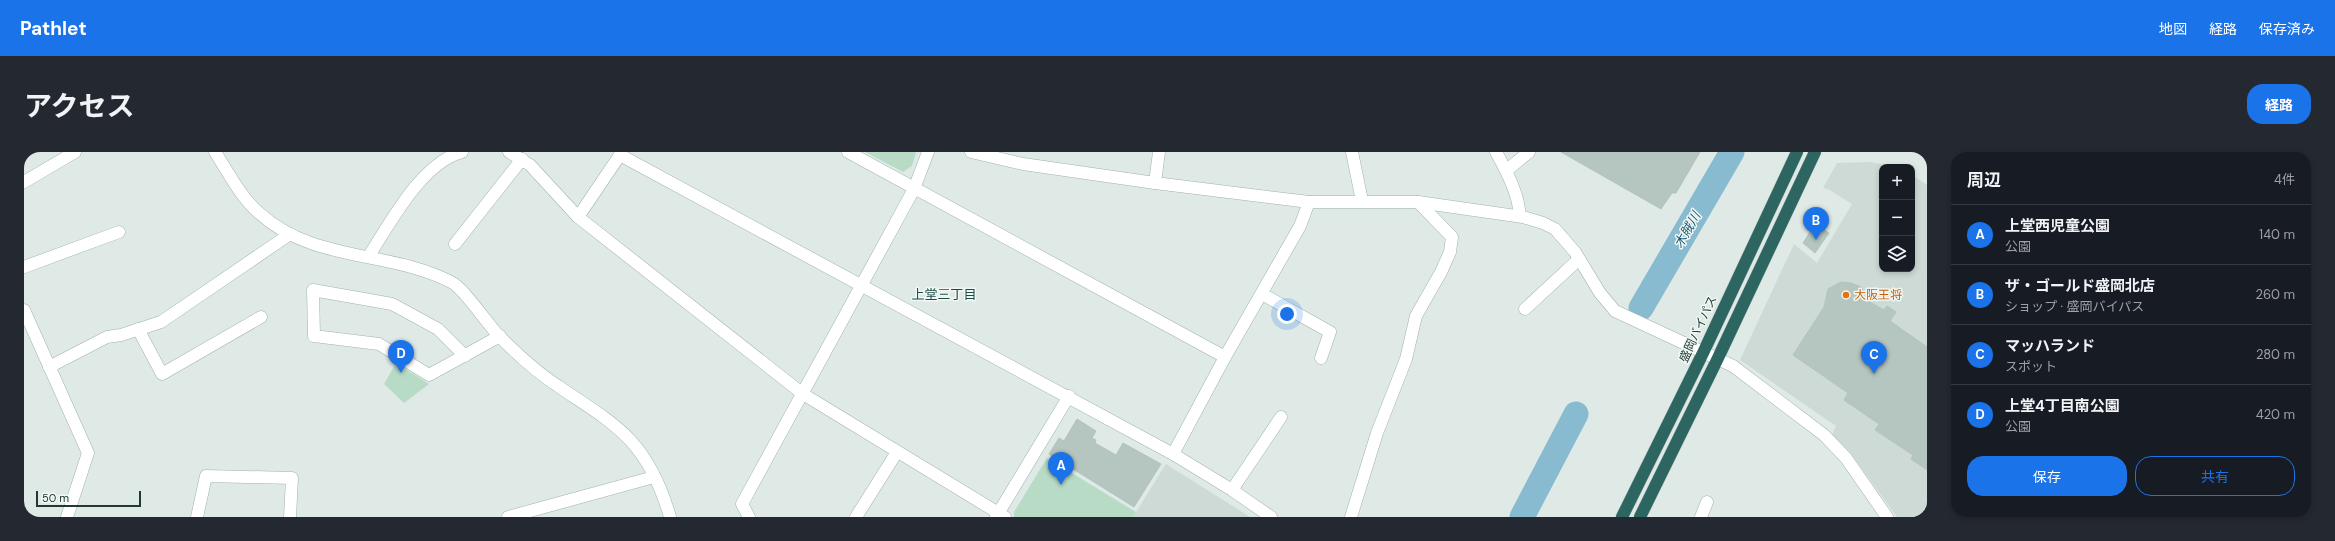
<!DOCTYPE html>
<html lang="ja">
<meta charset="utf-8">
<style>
:root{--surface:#171b24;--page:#242831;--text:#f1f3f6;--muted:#9ea1a6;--line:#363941;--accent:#1a73e8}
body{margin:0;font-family:"DM Sans","Noto Sans JP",sans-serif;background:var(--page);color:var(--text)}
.controls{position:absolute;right:12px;top:12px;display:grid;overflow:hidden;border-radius:8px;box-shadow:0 2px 6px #0003}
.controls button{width:36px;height:36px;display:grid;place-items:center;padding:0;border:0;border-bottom:1px solid var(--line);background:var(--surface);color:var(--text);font:20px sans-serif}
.scale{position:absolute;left:12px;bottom:10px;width:105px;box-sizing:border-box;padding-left:4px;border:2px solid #213a36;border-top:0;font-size:11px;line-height:14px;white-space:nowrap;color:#213a36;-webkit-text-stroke:3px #f0f7f4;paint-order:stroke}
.you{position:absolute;left:1263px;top:162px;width:14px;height:14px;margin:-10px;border:3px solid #fff;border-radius:50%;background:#1a73e8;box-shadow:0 0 0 6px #1a73e833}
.badge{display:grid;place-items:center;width:26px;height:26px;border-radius:50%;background:var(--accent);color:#fff;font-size:13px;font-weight:700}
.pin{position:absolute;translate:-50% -33px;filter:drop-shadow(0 1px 2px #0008)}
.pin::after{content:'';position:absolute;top:21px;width:14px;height:12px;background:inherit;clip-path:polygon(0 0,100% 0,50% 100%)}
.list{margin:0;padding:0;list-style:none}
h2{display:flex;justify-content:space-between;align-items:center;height:52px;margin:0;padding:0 16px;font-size:17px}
h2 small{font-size:13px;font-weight:400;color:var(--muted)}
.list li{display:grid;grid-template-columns:26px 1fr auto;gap:12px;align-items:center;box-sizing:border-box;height:60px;padding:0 16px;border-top:1px solid var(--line)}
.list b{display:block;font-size:15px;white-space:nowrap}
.list p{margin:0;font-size:13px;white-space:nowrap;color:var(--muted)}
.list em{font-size:13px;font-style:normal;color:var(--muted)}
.actions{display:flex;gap:8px;padding:12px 16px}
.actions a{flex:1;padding:9px 0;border:1px solid var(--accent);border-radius:16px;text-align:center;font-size:14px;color:var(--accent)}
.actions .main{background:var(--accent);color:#fff}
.icon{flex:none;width:22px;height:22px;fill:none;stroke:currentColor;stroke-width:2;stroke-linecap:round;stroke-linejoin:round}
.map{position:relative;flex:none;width:1903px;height:365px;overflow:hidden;border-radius:16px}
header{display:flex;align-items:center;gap:24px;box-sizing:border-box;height:56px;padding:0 20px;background:var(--accent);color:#fff}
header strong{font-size:19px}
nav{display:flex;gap:22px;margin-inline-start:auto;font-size:14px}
.intro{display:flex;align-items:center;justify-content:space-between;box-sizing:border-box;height:96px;padding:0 24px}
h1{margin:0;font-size:28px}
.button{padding:10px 18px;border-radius:16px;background:var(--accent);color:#fff;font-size:14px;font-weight:700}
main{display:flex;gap:24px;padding:0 24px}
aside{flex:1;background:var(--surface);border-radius:16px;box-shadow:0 2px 6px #0003}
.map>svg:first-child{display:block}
.built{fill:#cedad6}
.green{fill:#b8dbc6}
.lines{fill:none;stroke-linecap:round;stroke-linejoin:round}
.river{stroke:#88bbcf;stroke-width:25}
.building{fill:#b5c5c0;stroke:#b2c4bf}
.minor-casing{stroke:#a2b2ae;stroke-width:13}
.highway-casing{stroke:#bcc4c3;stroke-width:13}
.minor{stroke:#fff;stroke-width:12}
.highway{stroke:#2d6661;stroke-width:12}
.food-dot{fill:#e8710a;stroke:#f0f7f4;stroke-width:1.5}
.labels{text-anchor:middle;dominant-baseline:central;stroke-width:3;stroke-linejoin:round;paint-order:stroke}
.food-label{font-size:12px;fill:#c56008;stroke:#f0f7f4;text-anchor:start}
.street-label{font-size:12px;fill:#213a36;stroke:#f0f7f4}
.water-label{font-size:13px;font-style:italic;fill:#1c5b75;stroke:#f0f7f4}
.neighbourhood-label{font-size:13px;fill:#1d4c46;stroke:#f0f7f4}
</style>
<header>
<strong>Pathlet</strong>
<nav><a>地図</a><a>経路</a><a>保存済み</a></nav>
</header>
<div class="intro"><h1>アクセス</h1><a class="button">経路</a></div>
<main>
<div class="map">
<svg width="1903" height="365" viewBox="0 0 1903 365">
<rect width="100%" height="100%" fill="#dfeae7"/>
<g class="built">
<polygon points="1845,10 1876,15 1858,15 1858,117 1888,117 1888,23 1903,33 1903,365 1873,365 1825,299 1808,283 1812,274 1716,208 1770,92 1793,111 1828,52 1804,37 1799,36 1813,11"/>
<polygon points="1142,312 1226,365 1109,365"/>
</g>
<g class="green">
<polygon points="841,0 892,0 888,14 879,20"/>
<polygon points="372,211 405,232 380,251 360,232"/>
<polygon points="1023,306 1112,360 1109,365 990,365 990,360"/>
</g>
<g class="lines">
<g class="river">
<polyline points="1617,156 1708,0"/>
<polyline points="1498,365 1552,262"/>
</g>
</g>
<g class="building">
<polygon points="1537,0 1676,0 1652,41 1648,41 1637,57"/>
<polygon points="1791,72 1805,81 1791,101 1779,91"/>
<polygon points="1817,130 1827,131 1835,134 1838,136 1841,147 1860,158 1863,154 1872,160 1866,169 1903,195 1903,318 1887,307 1889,303 1851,278 1855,272 1820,248 1824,241 1769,203 1800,155 1804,137"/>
<polygon points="1053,267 1072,279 1068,286 1072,288 1071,291 1092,303 1099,291 1137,312 1110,355 1025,302 1035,286 1040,289"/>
</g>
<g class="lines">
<defs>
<g id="minor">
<path d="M191,0C204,20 216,44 234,60C289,111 365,98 427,130C439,135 464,173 476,185C492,201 515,222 534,234C558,251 585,266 605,287C625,308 638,337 646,365"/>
<polyline points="485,0 506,13 554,65 779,242 981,365"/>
<polyline points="824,0 1201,205"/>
<polyline points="947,0 999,12 1131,31 1285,50 1394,50 1499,65 1519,71 1531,77 1551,100 1576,141 1591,159 1709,214 1800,283 1822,306 1863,365"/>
<polyline points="1328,0 1338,49"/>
<path d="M1472,0C1481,16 1497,46 1495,64"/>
<polyline points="596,3 1149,302 1208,338 1247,365"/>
<polyline points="1483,18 1505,0"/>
<polyline points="0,30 51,0"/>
<polyline points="1131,31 1135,0"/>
<polyline points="554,65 598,0"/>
<polyline points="431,92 498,7"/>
<path d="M344,105C366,72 397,11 438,0"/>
<polyline points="0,115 95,80"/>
<polyline points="1238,142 1306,180 1297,206"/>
<polyline points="1501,157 1555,107"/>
<polyline points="0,158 64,301 43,365"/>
<polyline points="114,177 138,222 237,165"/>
<polyline points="441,204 414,177 368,152 289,138 290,184 355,192 405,223 476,184"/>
<polyline points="25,215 83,185 97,183 137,170 266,82"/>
<polyline points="1149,302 1201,205 1276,74 1285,50"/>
<polyline points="1208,338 1257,265"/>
<polyline points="173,365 182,324 268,326 266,365"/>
<polyline points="484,365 630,325"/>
<polyline points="725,365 718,352 890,37 904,0"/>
<polyline points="832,365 873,300"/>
<polyline points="972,365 1045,244"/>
<polyline points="1327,365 1353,281 1382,207 1392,164 1417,120 1426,100 1428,85 1394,50"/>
<polyline points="1677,365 1683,350"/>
</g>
<g id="highway">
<polyline points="1598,365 1679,201 1773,0"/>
<polyline points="1616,365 1694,206 1791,0"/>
</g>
</defs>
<use href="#minor" class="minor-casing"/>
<use href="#highway" class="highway-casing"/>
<use href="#minor" class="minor"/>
<use href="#highway" class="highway"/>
</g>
<circle class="food-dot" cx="1822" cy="143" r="4"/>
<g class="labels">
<g class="food-label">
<text x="1830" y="143">大阪王将</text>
</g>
<g class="street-label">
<text transform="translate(1674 177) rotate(-65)">盛岡バイパス</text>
</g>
<g class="water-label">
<text transform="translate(1663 78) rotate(-60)">木賊川</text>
</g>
<g class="neighbourhood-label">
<text x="920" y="142">上堂三丁目</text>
</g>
</g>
</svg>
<div class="controls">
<button>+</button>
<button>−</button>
<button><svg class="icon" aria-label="layers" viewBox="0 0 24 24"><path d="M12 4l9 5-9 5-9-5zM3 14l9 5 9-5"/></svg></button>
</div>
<div class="scale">50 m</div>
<div class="you"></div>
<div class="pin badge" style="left:1037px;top:333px">A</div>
<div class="pin badge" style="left:1792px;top:88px">B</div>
<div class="pin badge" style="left:1850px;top:222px">C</div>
<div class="pin badge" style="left:377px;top:221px">D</div>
</div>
<aside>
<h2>周辺<small>4件</small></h2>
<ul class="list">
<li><span class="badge">A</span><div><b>上堂西児童公園</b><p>公園</p></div><em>140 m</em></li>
<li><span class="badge">B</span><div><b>ザ・ゴールド盛岡北店</b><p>ショップ · 盛岡バイパス</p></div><em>260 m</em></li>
<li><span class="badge">C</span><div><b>マッハランド</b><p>スポット</p></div><em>280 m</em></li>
<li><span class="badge">D</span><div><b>上堂4丁目南公園</b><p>公園</p></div><em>420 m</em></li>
</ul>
<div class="actions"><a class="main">保存</a><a>共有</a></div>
</aside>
</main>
